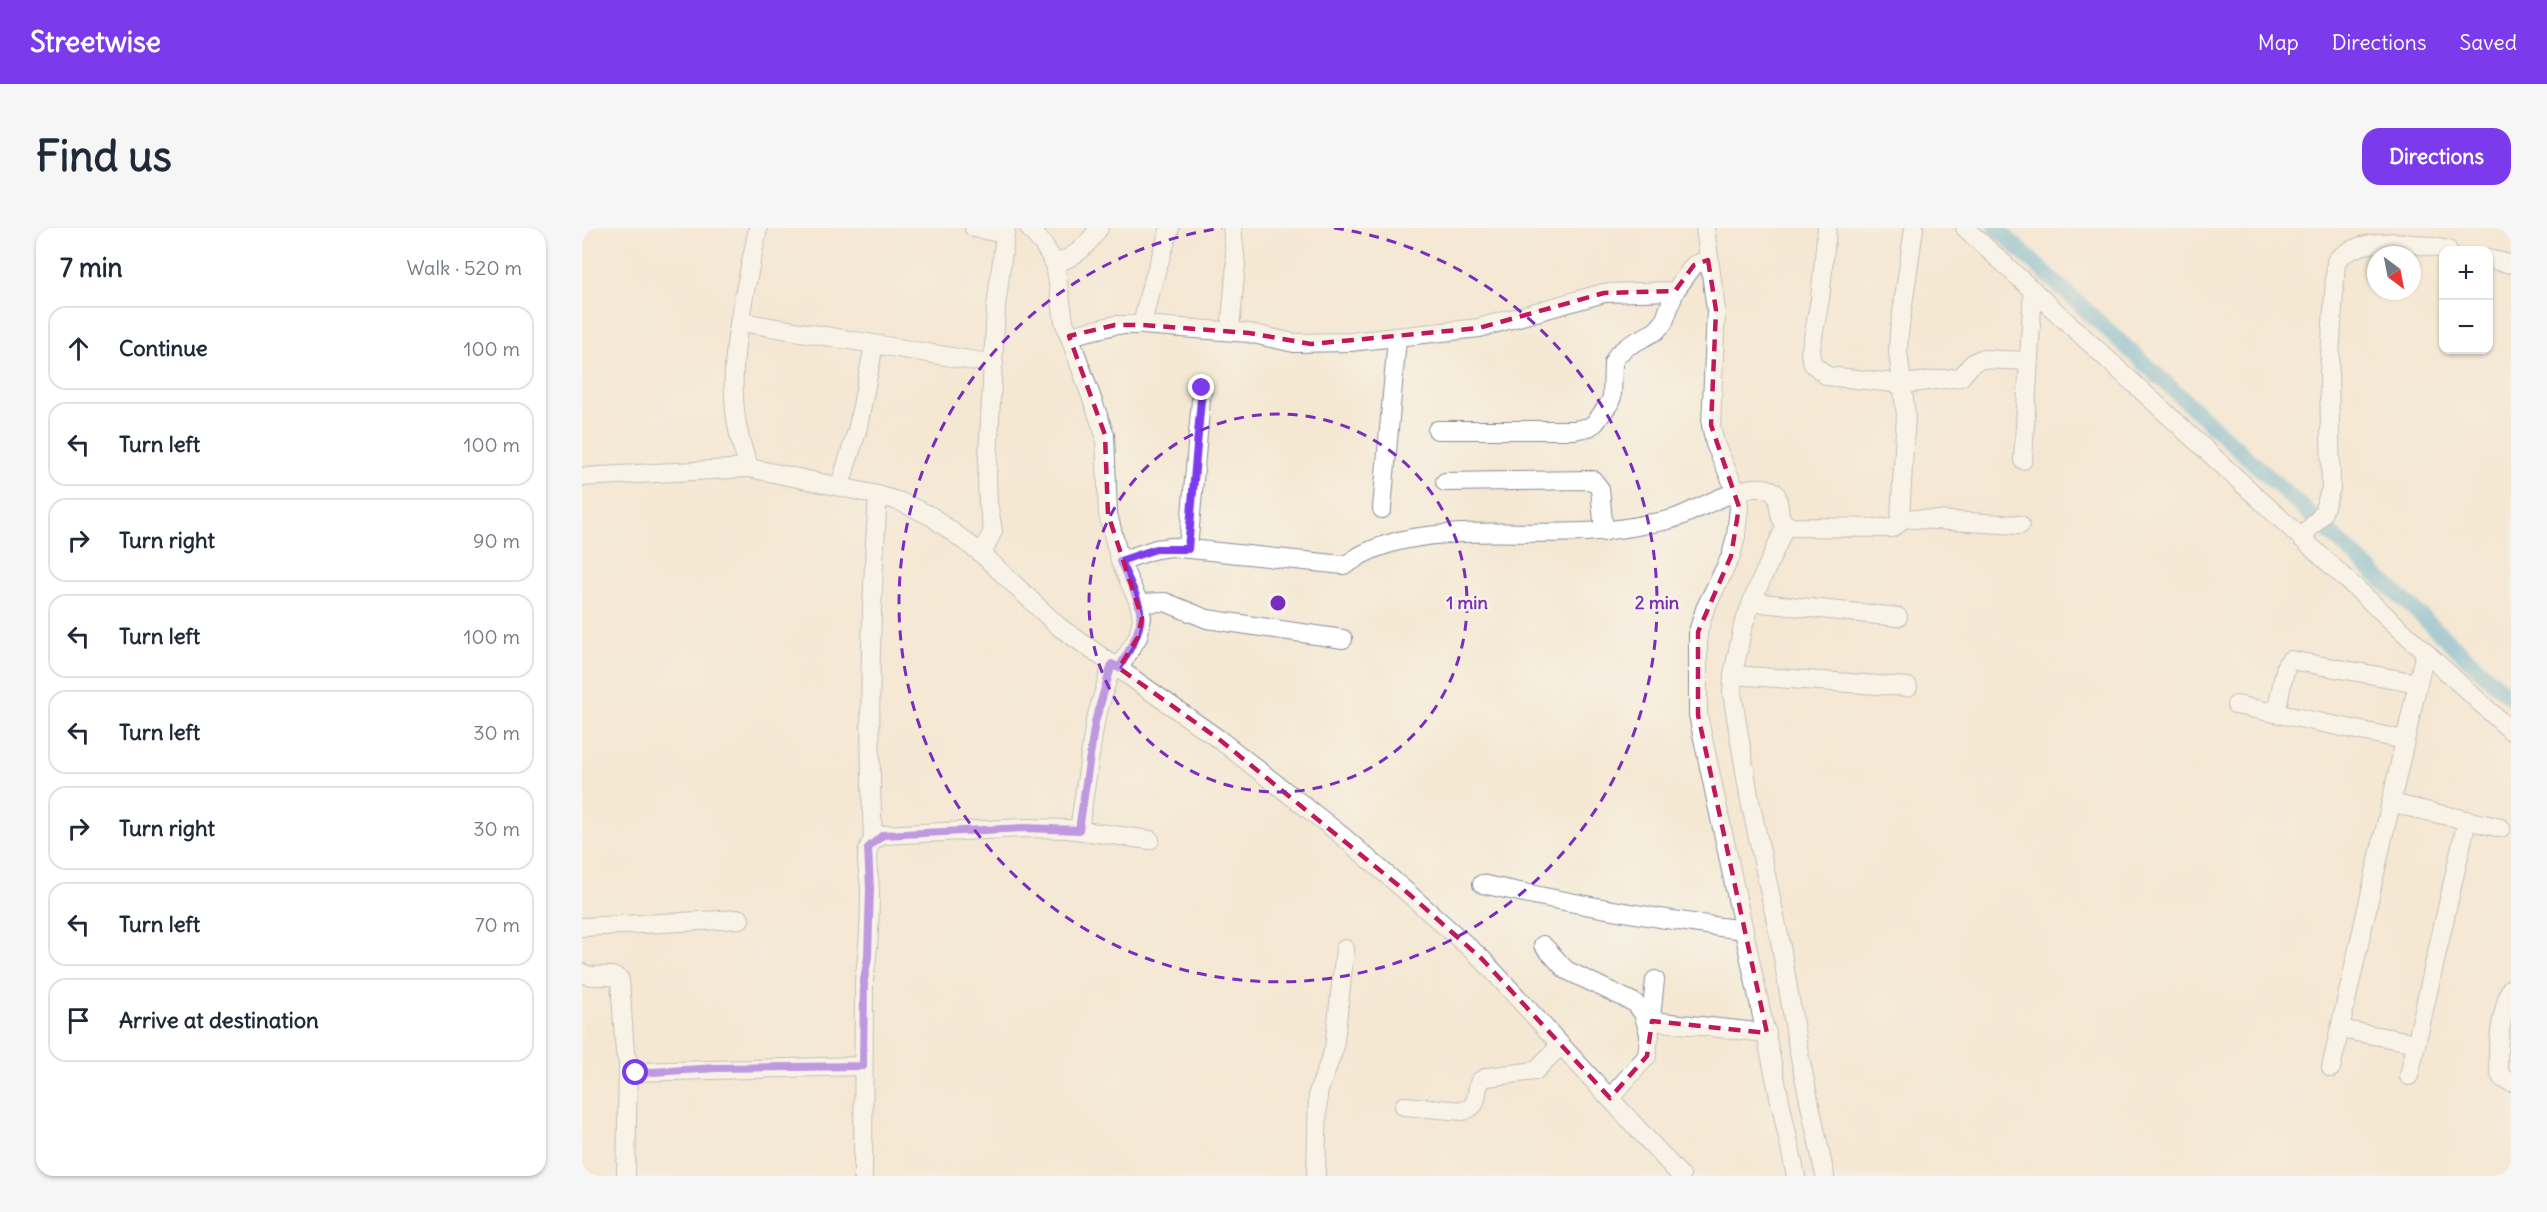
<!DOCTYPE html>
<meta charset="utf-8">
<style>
:root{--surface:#fff;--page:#f6f6f7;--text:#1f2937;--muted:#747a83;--line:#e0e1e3;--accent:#7c3aed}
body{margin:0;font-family:Delius,sans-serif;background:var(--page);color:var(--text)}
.controls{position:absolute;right:18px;top:18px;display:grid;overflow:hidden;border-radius:12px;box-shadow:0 2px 4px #0004}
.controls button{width:54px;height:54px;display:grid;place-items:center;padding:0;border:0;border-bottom:2px solid var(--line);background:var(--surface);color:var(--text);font:30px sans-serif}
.compass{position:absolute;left:1785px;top:18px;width:54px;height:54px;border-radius:50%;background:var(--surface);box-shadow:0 2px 4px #0004;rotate:148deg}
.stop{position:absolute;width:18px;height:18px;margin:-14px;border:4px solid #7c3aed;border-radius:50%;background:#fff}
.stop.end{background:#7c3aed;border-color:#fff;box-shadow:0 2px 6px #0008}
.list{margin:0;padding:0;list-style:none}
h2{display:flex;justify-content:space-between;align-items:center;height:78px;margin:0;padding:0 24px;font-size:26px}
h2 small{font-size:20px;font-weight:400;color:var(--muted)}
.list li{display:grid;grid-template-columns:39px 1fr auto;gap:18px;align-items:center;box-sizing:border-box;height:84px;margin:0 12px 12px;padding:0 12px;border:2px solid var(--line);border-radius:18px}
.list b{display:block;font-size:22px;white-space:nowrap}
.list em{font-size:20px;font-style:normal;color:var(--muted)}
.icon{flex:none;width:33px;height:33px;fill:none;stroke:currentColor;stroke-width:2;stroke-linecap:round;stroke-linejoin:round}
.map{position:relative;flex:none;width:1929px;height:948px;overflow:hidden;border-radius:18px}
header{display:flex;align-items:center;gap:36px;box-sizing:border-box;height:84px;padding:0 30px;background:var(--accent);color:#fff}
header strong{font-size:28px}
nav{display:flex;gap:33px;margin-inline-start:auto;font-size:21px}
.intro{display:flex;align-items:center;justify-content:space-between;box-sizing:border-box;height:144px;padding:0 36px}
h1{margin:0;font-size:42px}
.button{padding:15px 27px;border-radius:18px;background:var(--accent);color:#fff;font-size:21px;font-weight:700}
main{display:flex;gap:36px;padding:0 36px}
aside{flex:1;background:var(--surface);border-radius:18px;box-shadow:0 2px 4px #0004}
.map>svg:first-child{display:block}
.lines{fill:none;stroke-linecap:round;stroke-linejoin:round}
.canal{stroke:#51aace;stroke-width:16}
.minor-casing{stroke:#888c98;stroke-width:20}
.minor{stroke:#fff;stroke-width:18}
.route{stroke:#7c3aed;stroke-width:8}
.marked{fill:none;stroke:#c2185b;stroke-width:4.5;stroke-dasharray:12 8;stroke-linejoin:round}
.ring{fill:none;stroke:#7b2cbf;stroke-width:3;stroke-dasharray:10 8}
.centre{fill:#7b2cbf;stroke:#f7f3e8;stroke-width:3}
.ring-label{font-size:18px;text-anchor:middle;font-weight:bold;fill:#7b2cbf;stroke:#f7f3e8;stroke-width:5;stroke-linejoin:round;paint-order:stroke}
</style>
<header>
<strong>Streetwise</strong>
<nav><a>Map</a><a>Directions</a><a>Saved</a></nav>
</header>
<div class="intro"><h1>Find us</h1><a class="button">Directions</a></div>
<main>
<aside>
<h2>7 min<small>Walk · 520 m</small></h2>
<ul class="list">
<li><svg class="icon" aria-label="ahead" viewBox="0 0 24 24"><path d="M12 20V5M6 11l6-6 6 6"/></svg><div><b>Continue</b></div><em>100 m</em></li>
<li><svg class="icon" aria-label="left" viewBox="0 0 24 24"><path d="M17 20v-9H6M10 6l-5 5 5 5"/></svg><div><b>Turn left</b></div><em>100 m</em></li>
<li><svg class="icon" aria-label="right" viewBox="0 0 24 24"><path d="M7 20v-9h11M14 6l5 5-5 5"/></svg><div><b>Turn right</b></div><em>90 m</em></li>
<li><svg class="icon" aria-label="left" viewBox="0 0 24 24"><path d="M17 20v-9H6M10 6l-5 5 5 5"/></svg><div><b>Turn left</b></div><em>100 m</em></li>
<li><svg class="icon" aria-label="left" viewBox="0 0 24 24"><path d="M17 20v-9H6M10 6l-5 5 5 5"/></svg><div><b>Turn left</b></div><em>30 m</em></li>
<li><svg class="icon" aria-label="right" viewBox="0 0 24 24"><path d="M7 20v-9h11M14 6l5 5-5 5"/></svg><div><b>Turn right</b></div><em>30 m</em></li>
<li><svg class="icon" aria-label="left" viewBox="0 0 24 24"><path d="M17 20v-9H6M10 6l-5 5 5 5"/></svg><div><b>Turn left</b></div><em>70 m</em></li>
<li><svg class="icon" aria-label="arrive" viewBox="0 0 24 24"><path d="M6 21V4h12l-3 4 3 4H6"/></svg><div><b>Arrive at destination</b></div></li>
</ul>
</aside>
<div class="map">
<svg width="1929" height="948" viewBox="0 0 1929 948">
<rect width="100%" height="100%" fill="#f7f3e8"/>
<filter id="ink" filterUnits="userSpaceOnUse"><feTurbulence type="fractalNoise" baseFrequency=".0167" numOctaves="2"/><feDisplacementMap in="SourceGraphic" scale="12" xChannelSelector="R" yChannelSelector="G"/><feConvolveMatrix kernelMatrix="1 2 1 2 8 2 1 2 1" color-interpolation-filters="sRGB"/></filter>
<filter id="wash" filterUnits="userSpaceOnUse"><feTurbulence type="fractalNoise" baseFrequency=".008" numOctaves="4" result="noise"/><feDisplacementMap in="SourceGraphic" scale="24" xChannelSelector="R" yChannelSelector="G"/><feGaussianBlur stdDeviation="1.35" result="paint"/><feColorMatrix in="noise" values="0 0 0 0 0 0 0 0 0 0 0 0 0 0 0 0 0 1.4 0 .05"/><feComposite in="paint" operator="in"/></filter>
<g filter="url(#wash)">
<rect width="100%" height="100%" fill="#f4e8d3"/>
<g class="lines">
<polyline class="canal" points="1414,0 1929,470"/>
</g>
</g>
<g filter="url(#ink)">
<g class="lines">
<defs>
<g id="minor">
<polyline points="392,0 423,6"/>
<polyline points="447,0 461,16 473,36 482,93 523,207 526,286 530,302 538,333 557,375 560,390 556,409 537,440"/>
<polyline points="1123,0 1134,82 1129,197 1133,216 1154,263 1157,279 1154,308 1149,328 1123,381 1116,404 1116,487 1214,948"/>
<polyline points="1245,0 1238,71 1228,126 1231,136 1245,148 1321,156 1379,149 1391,135 1399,131 1446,133"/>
<polyline points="1383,0 1929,503"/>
<polyline points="1906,31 1929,36"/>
<path d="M473,36C496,27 503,20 517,0"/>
<polyline points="159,94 412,136"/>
<polyline points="560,97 567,66 588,0"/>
<polyline points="648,103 654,36 650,0"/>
<polyline points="487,108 533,97 560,97 667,105 712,115 768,114 897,100 1022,65 1093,63 1112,37 1126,32"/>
<polyline points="855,202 992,202 1007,199 1013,195 1027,176 1030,169 1031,135 1036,126 1046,118 1074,103 1082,94 1093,63"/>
<polyline points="1441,232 1451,62"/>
<path d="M168,240C134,164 161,78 176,0"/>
<polyline points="0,249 168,240 296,267 319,274 349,288 400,326 476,398 638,512 758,606 827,666 900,731 1099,948"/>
<polyline points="863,254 1011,252 1018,261 1022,304"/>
<polyline points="258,257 275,203 292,117"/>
<polyline points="800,281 815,110"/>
<polyline points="1318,290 1438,297"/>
<polyline points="1204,297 1173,366 1161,398 1151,447 1150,465 1168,573 1198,712 1216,820 1243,948"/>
<path d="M1719,310L1740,287L1749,260L1747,145L1754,33C1780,5 1832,15 1866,22"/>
<polyline points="606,321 620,160"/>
<polyline points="400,326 411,303 406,274 405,248 414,79 424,0"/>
<path d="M538,333L574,321L589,319L761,337C769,335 773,330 781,326C797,318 820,311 838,309C913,298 990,313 1065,296C1075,294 1086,293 1096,289C1120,280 1161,254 1186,261C1205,265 1188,293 1210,299L1309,300L1316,296L1318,290L1324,187L1316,124L1317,105L1332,0"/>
<polyline points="1170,374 1316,389"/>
<polyline points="557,375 583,374 625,391 761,411"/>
<polyline points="1151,447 1326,459"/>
<polyline points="1654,477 1823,512"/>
<polyline points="1694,485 1704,437 1708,432 1836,455"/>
<polyline points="1809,575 1919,600"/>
<polyline points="497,602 513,494 530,436"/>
<path d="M291,613C286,498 288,382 296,267"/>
<path d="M900,656C987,675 1074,691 1162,702"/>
<polyline points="0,699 158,691"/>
<polyline points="961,717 984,742 1053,775 1061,785 1068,809"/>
<path d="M0,745C12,752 27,743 38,752L43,825L50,844L281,838"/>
<path d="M1929,760C1921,779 1910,832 1920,850L1929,854"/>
<polyline points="1070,793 1185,805"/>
<polyline points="1758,801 1834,815"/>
<polyline points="1749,840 1843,424"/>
<polyline points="1827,848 1885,592"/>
<polyline points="1028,870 1065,828 1073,752"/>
<path d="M822,878L881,883C899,877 892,867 898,853L905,849L953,843L979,817"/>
<polyline points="44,948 46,838"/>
<path d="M281,948L282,752C287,722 288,692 288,662C288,649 282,631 287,619C289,613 296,610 301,607L442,600L486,601L568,612"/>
<polyline points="734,948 736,865 752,821 763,721"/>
</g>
</defs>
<use href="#minor" class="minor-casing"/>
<use href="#minor" class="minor"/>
</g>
</g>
<g class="lines" filter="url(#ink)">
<path class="route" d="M54,845L135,840L281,838L282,752L286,729L288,660L286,620L301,607L442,600L497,602L513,494L530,436L537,440C568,387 563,387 538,333L574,321H606L620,160"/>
</g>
<path d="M0 0H1929V948H0ZM1126,32L1134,82L1129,197L1157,279L1149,328L1116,404V487L1185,805L1070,793L1065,828L1028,870L900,731L827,666L638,512L537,440L556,409L560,390L526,286L523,207L487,108L533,97H560L667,105L729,116L897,100L1022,65L1093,63L1112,37Z" fill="#f4e8d3" fill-opacity=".55" fill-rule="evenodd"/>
<path class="marked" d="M1126,32L1134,82L1129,197L1157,279L1149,328L1116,404V487L1185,805L1070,793L1065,828L1028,870L900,731L827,666L638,512L537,440L556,409L560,390L526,286L523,207L487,108L533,97H560L667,105L729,116L897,100L1022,65L1093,63L1112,37Z"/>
<g class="ring">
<circle cx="696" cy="375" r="189"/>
<path d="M752 0A379 379 0 1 1 640 0"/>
</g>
<circle cx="696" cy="375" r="9" class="centre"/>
<g class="ring-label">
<text x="885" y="381">1 min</text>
<text x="1075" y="381">2 min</text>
</g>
</svg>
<div class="controls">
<button>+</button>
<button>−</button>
</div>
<svg class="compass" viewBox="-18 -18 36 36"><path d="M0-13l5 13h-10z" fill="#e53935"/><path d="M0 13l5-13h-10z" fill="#747a83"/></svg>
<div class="stop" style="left:54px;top:845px"></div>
<div class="stop end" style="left:620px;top:160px"></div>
</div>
</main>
